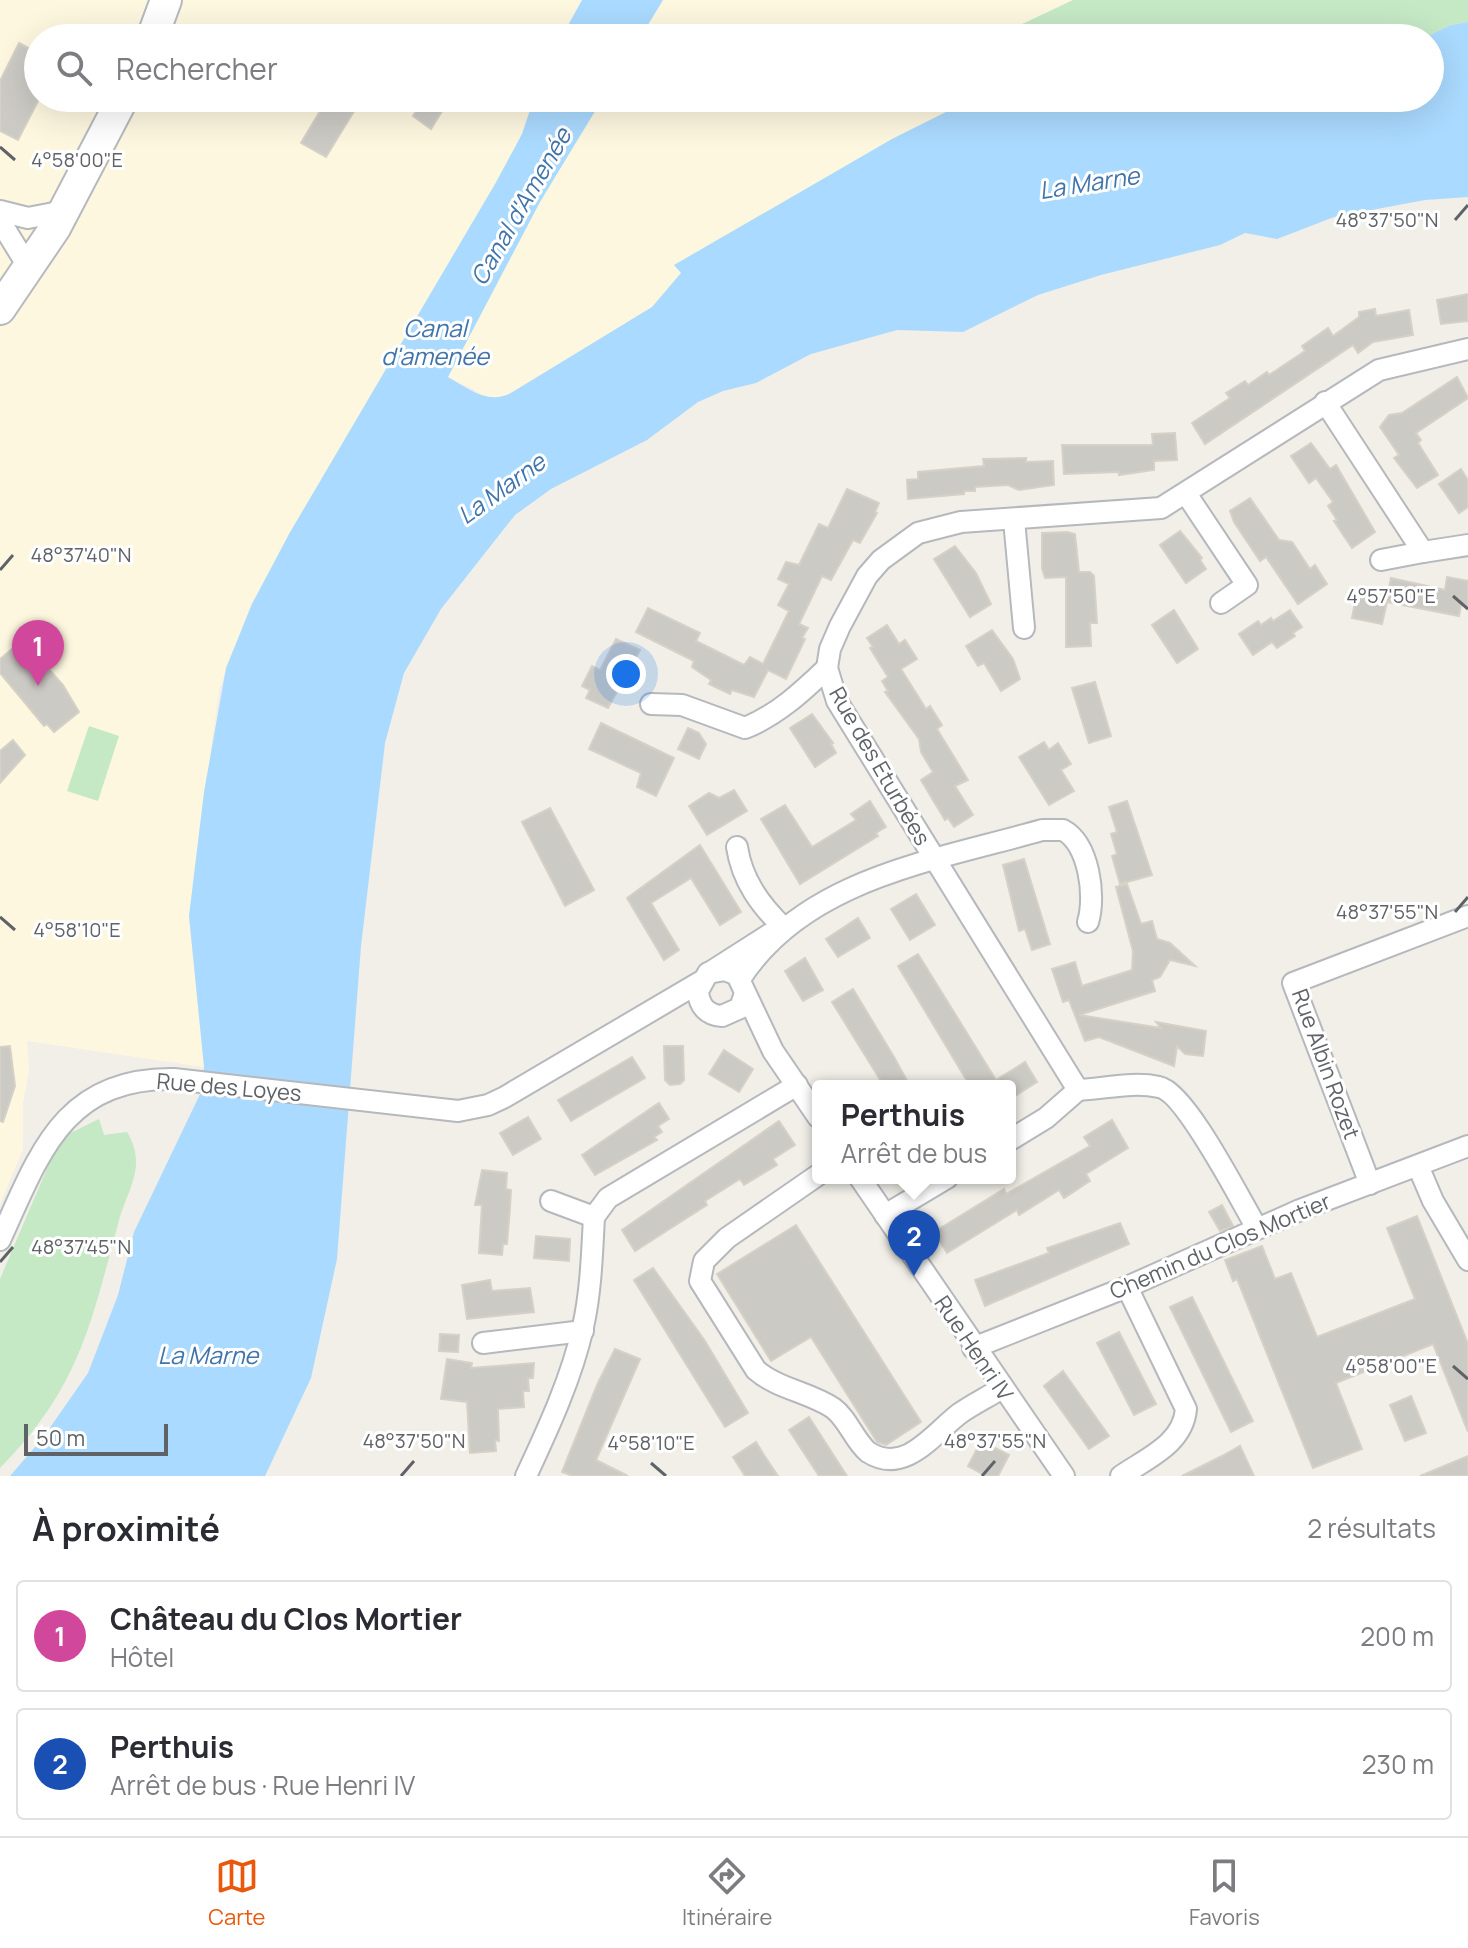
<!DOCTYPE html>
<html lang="fr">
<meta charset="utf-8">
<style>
:root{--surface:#fff;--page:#f2f2f3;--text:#2b2b33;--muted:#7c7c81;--line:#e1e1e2;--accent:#ea580c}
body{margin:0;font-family:Manrope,sans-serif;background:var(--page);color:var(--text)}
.scale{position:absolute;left:24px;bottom:20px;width:144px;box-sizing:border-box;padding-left:8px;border:4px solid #5f6368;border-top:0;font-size:22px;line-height:28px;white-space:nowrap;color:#5f6368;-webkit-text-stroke:6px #fff;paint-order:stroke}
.you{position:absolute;left:626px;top:674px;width:28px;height:28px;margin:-20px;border:6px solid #fff;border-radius:50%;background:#1a73e8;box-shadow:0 0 0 12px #1a73e833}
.badge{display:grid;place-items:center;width:52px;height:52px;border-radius:50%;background:var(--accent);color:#fff;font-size:26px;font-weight:700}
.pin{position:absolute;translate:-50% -66px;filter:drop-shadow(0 2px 4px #0008)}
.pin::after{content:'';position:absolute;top:42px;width:28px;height:24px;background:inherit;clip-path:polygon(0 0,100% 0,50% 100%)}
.popup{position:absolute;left:812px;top:1080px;width:204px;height:104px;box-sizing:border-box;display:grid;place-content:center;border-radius:8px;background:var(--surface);filter:drop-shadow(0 2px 6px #0005);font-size:26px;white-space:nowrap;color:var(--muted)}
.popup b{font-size:30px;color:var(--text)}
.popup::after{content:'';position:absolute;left:50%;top:100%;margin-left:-16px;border:16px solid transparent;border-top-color:var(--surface)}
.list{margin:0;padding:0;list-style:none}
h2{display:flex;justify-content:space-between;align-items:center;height:104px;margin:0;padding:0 32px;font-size:34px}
h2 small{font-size:26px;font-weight:400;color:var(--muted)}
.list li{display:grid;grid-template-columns:52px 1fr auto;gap:24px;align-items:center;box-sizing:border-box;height:112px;margin:0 16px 16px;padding:0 16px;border:2px solid var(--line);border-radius:8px}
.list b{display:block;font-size:30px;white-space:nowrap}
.list p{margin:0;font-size:26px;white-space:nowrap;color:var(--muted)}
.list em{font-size:26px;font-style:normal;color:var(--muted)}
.icon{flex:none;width:44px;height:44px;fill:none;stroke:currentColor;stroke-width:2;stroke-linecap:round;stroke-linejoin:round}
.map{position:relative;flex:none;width:1468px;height:1476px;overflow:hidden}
.search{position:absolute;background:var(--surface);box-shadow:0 8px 32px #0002;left:24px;right:24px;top:24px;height:88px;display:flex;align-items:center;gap:20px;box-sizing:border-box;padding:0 28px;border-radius:44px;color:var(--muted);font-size:30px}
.sheet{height:360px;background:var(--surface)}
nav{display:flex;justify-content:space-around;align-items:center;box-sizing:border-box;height:112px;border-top:2px solid var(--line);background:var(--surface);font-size:22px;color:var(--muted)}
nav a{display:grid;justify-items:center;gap:4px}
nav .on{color:var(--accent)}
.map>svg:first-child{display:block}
.commercial{fill:#fef7e0}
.green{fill:#c5e8c5}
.water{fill:#aadaff}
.building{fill:#cccac5;stroke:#d6d1c6;stroke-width:2}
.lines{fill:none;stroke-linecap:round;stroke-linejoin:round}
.street-casing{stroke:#b5b8bc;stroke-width:24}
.secondary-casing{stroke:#b6babf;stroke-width:34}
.street{stroke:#fff;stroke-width:20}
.secondary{stroke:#fff;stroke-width:30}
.ticks{fill:none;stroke:#5f6368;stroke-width:3}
.labels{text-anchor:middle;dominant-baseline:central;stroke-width:6;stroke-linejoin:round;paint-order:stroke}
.street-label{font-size:22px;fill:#5f6368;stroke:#fff}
.water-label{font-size:24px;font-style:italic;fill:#4174aa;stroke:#fff}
.ticks-label{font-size:20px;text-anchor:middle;fill:#5f6368;stroke:#fff;stroke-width:6;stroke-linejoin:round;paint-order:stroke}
</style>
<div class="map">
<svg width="1468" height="1476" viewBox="0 0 1468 1476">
<rect width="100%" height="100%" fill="#f1efe8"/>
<polygon class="commercial" points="0,0 1073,0 993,38 38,38 38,98 961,98 964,103 892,139 674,265 682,273 652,307 500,399 484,398 475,390 394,354 251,604 219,690 189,916 204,1067 27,1041 29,1072 23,1103 23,1149 0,1204"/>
<g class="green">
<polygon points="1073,0 1468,0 1468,22 1451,25 1424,38 993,38"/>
<polygon points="961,98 1158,98 1126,107 1047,100 964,103"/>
<polygon points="89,726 119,736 98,801 67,791"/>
<path d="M99,1119L104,1135L127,1132C148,1167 127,1189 118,1224C90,1328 78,1389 0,1468V1279L60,1138Z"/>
</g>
<g class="water">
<polygon points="582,0 663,0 640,38 561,38"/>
<path d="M1468,22V197L1425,200L1334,217L1277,239L1245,233L1220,245L1101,275L1038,295L963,332L897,330L811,354L756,383L723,391L698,402L647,440L551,489L515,515L441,609L404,673L385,743L361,946L337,1259L311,1378L265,1476H10L42,1439L88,1373L118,1295L134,1232L202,1090L204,1067L189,916L204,792L226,668L252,604L289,534L495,184L522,134L534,98H603L540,202L448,377C469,389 488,405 511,393L652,307L681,273L674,265L892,139L964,103L1011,104L1042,99L1126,107L1158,98H1430V38H1424L1451,25Z"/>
</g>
<g class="building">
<polygon points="19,43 38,53 38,101 18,140 0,131 0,81"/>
<polygon points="328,98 362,98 326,157 301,143"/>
<polygon points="401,98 450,98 431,129 413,116 418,108"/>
<polygon points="1468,294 1468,321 1441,324 1437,300"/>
<polygon points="1375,309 1376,316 1409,310 1413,335 1373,342 1358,353 1353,345 1205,444 1192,423 1230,398 1226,393 1245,381 1248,385 1267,372 1269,375 1305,351 1302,346 1328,328 1333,336 1359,317 1359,312"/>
<polygon points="1457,377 1468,398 1416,433 1421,440 1418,443 1438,475 1417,488 1394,458 1399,455 1380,427 1389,415 1402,413"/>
<polygon points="1175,433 1177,460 1154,461 1154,470 1119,475 1119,472 1064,474 1062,445 1153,445 1152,434"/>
<polygon points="1311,443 1330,469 1336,465 1375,532 1352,548 1334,521 1337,520 1328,506 1333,502 1316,478 1309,483 1291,456"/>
<polygon points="1026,458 1026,462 1053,461 1054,485 1019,490 1008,485 975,487 975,491 964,491 964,494 908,499 907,480 918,479 918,472 984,466 983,459"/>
<polygon points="1461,469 1468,480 1468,507 1459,513 1439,484"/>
<polygon points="847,489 879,503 875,512 877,513 860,543 853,540 831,580 822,576 799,624 808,628 802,638 805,639 786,679 768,670 754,697 732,690 730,694 709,684 711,680 692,667 694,661 636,632 648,608 700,633 696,641 744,665 750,657 763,664 789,611 778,605 789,584 778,579 786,562 799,565 819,524 828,528"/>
<polygon points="1250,498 1279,540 1292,542 1310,569 1315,565 1327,584 1298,604 1266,557 1260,561 1234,522 1230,511"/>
<polygon points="1180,531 1202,558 1200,560 1206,569 1186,583 1160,545"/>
<polygon points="1067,532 1075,534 1079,572 1090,572 1094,576 1097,623 1090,623 1091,646 1066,647 1066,577 1045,578 1042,568 1042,533"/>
<polygon points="955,546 976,573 991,604 970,617 934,559"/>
<polygon points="1447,577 1468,581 1468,606 1461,605 1459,616 1387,602 1382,624 1352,618 1357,592 1387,598 1391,578 1445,590"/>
<polygon points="1174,610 1198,649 1177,663 1152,625"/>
<polygon points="1290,610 1302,627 1293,633 1295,636 1277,648 1272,642 1253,655 1239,634 1258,621 1261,625 1271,618 1273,621"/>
<polygon points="887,625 899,644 905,640 917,659 901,669 926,709 930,706 942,725 937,729 968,780 955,786 973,815 954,827 948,818 945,820 921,780 933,772 921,752 919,739 885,692 888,691 882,681 888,677 870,648 873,647 867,638"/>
<polygon points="992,630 1013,659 1020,679 1001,691 984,663 978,666 966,646"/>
<polygon points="616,639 640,650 608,708 586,698 590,690 582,686 592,666 600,670"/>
<polygon points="23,640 63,685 79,712 54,732 47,724 44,726 0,673 0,659"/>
<polygon points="1095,682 1111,736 1089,743 1072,688"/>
<polygon points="812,714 833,743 831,744 836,753 815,767 790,728"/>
<polygon points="601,723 674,758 656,796 637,787 641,773 589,749"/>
<polygon points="688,728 699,733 706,744 699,759 678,749"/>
<polygon points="13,740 25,755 0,783 0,751"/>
<polygon points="1044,742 1049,750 1058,743 1071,764 1061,770 1074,791 1049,805 1019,757"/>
<polygon points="734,790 747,811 707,835 689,806 709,793 719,798"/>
<polygon points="870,801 886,827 876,833 878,836 800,884 761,819 785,805 812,847 856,820 851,814"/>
<polygon points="1127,801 1152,875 1120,884 1112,856 1117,854 1111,834 1117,832 1109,807"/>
<polygon points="550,808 594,890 565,906 522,822"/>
<polygon points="700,845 741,912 720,925 691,878 651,903 679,950 664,960 627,898"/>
<polygon points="1024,859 1050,944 1032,950 1025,929 1019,931 1003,865"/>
<polygon points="1127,884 1141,924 1152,921 1157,939 1170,943 1195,966 1170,960 1160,977 1152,980 1155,991 1079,1015 1161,1028 1156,1022 1206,1031 1203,1056 1185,1054 1177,1046 1174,1066 1099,1037 1085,1041 1069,1000 1063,1002 1052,969 1075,962 1082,986 1132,970 1133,951 1116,887"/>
<polygon points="916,894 935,925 910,940 891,909"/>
<polygon points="858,918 870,938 838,957 826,939"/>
<polygon points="918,954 996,1080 1025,1062 1037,1082 1010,1099 1010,1086 970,1086 898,966"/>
<polygon points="805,958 823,990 803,1001 785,971"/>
<polygon points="853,989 894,1057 910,1086 884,1086 832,1002"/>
<polygon points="10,1046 15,1086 3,1122 0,1121 0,1047"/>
<polygon points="664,1046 683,1046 684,1080 680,1084 670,1085 665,1080"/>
<polygon points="724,1050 753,1069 739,1092 709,1074"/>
<polygon points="632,1057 645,1078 571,1121 558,1100"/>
<polygon points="659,1103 669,1119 658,1126 662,1132 654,1137 657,1140 595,1175 582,1155"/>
<polygon points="528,1117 541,1139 513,1155 500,1133"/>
<polygon points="1112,1120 1128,1148 1086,1174 1090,1181 1064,1198 1059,1190 1019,1215 1017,1210 947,1253 934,1232 1004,1189 1006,1194 1090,1146 1084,1137"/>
<polygon points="779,1121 795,1145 773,1159 777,1165 744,1185 740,1179 705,1201 707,1205 635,1251 622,1230"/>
<polygon points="482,1170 507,1173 506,1189 511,1190 510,1208 507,1244 503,1244 502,1255 479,1253 482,1205 475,1205"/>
<polygon points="1222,1205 1233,1226 1220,1231 1209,1212"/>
<polygon points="1417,1216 1468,1344 1468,1432 1433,1344 1336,1383 1362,1449 1313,1468 1237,1279 1233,1281 1225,1260 1262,1246 1275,1279 1291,1273 1317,1337 1415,1299 1387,1228"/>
<polygon points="1120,1223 1129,1244 985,1306 975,1280 1049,1253 1047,1248"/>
<polygon points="796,1225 921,1422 886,1445 877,1442 811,1337 771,1361 717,1274"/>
<polygon points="536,1236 570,1239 569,1261 534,1258"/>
<polygon points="653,1268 705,1341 748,1413 725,1427 634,1280"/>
<polygon points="490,1280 492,1291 530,1288 534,1312 467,1319 462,1285"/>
<polygon points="1192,1297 1253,1421 1231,1432 1170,1307"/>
<polygon points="1119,1332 1156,1404 1134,1415 1097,1343"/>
<polygon points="440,1334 459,1335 458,1352 439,1351"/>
<polygon points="615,1349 640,1359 596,1460 628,1476 573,1476 562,1472 597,1385"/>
<polygon points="447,1359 472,1363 471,1368 534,1363 533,1378 528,1378 529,1391 523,1391 524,1407 498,1409 499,1441 495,1440 496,1451 470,1453 467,1402 441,1399"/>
<polygon points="1063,1371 1109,1436 1089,1449 1044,1386"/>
<polygon points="1411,1396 1426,1433 1405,1441 1390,1405"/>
<polygon points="809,1417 818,1431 847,1476 819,1476 789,1430"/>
<polygon points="981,1441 1009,1455 998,1476 986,1476 968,1466"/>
<polygon points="756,1442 764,1455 778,1476 745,1476 733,1457"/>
<polygon points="1240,1446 1254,1476 1182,1476 1222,1456"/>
<polygon points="1468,1456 1468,1476 1420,1476"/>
</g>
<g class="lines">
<defs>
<g id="street">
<polyline points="0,211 28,218 64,211"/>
<polyline points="0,221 29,268"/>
<polyline points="1325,402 1423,552 1468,545"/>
<polyline points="1187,495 1247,585 1221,603"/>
<polyline points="1014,520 1024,628"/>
<polyline points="1381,560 1423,552"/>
<path d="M651,704L682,705L745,728C777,715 802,692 827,668"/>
<path d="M737,847C742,880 760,905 784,928"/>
<polyline points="709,973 770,934"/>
<path d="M740,979C805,878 935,861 1042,830H1063C1089,844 1096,896 1088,922"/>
<path d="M745,993L740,1008L722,1016C707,1015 699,1006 698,991L708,973L725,970L737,975L773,1051L818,1117"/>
<polyline points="1078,1090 837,701 827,668 830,649 840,626 867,576 881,560 918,533 961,522 1161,508 1379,370 1468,349"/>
<path d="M1078,1090C1105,1089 1132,1081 1159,1087C1186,1092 1240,1200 1257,1228"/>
<polyline points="1010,1140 1046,1118 1078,1090"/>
<polyline points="1418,1166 1433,1201 1468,1260"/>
<path d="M818,1175L727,1238L704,1261L700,1281L756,1370C778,1389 809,1392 833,1408C848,1419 854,1440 868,1452C905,1476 934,1433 959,1414C973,1404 988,1397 1002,1388"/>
<polyline points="860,1178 1064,1476"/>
<polyline points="1370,1184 1293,983 1468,916"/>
<polyline points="551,1201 594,1217"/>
<polyline points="885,1215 947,1178"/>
<path d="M0,1240C39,1155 63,1077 174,1079L458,1111L488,1105L505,1097L700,982"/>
<polyline points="483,1343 583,1331"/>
<polyline points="973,1348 1127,1287 1300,1210 1468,1146"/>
<path d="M526,1476C548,1429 572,1377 583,1327C591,1291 592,1254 594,1217L608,1198L797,1085"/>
<path d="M1121,1476C1147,1458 1183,1444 1186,1409L1127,1287"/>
</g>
<g id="secondary">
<polyline points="152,38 166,0"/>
<polyline points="0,309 55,228 123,98"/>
</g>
</defs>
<use href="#street" class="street-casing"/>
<use href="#secondary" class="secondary-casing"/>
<use href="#street" class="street"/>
<use href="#secondary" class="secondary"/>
</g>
<path class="ticks" d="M0,147L15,160M1455,220L1468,205M0,570L13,555M1453,596L1468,609M1455,912L1468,897M0,917L15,930M0,1262L13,1247M1453,1366L1468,1379M651,1463L666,1476M401,1476L414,1461M982,1476L995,1461"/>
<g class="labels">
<g class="street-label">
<text transform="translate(880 766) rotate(60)">Rue des Eturbées</text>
<text transform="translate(1326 1064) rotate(70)">Rue Albin Rozet</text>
<text transform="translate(229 1087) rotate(5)">Rue des Loyes</text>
<text transform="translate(1220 1246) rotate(-23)">Chemin du Clos Mortier</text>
<text transform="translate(974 1348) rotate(56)">Rue Henri IV</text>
</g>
<g class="water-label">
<text transform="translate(1089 182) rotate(-9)">La Marne</text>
<text transform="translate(520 206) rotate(-60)">Canal d'Amenée</text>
<text x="435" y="327">Canal<tspan x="435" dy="28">d'amenée</tspan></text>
<text transform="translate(501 488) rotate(-36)">La Marne</text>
<text x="208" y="1354">La Marne</text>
</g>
</g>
<g class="ticks-label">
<text x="77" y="167">4°58'00"E</text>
<text x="1387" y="227">48°37'50"N</text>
<text x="81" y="562">48°37'40"N</text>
<text x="1391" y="603">4°57'50"E</text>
<text x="1387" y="919">48°37'55"N</text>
<text x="77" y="937">4°58'10"E</text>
<text x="81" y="1254">48°37'45"N</text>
<text x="1391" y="1373">4°58'00"E</text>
<text x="414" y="1448">48°37'50"N</text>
<text x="995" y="1448">48°37'55"N</text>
<text x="651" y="1450">4°58'10"E</text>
</g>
</svg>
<div class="scale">50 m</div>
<div class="you"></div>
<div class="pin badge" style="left:38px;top:686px;background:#d1479c">1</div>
<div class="pin badge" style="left:914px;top:1276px;background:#1a4fb4">2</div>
<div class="popup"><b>Perthuis</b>Arrêt de bus</div>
<div class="search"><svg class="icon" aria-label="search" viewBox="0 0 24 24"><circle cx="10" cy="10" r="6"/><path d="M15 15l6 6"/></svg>Rechercher</div>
</div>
<section class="sheet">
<h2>À proximité<small>2 résultats</small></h2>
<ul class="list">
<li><span class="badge" style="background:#d1479c">1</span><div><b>Château du Clos Mortier</b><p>Hôtel</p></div><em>200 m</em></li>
<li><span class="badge" style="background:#1a4fb4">2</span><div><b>Perthuis</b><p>Arrêt de bus · Rue Henri IV</p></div><em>230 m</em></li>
</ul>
</section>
<nav>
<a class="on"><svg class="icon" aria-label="map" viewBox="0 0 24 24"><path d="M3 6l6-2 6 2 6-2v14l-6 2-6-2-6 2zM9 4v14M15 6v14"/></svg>Carte</a>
<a><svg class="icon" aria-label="directions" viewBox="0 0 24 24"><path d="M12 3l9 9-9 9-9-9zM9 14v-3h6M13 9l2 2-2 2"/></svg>Itinéraire</a>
<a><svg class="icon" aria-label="saved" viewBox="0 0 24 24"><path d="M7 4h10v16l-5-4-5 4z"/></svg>Favoris</a>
</nav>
